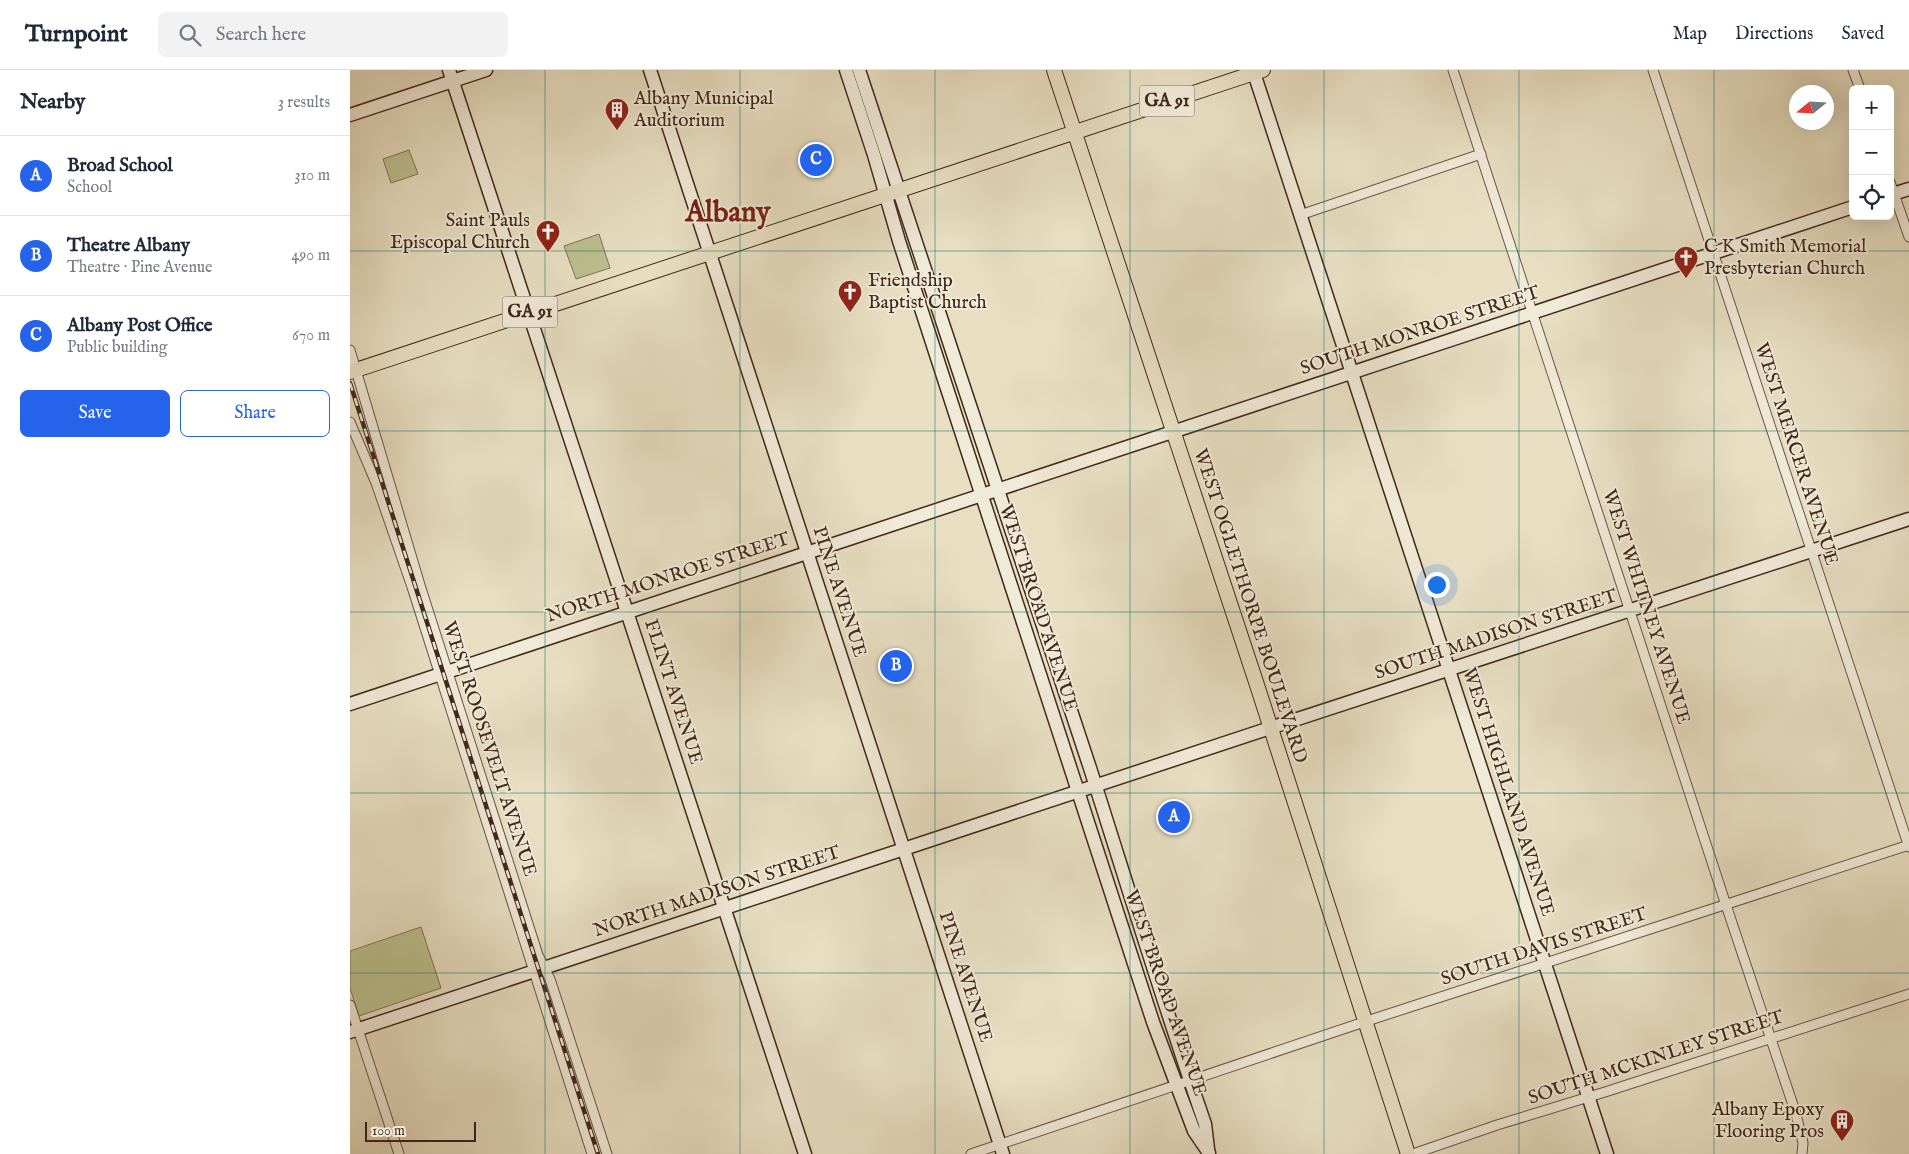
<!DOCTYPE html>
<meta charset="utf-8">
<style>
:root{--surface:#fff;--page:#f2f2f3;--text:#1f2937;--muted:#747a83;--line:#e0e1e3;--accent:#2563eb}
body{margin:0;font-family:"IM FELL English",serif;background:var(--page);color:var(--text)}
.controls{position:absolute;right:15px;top:15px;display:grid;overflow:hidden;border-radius:8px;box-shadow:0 5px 20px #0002}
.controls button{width:45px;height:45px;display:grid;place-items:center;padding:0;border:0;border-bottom:1px solid var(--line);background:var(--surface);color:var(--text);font:25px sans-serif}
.compass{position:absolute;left:1439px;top:15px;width:45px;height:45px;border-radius:50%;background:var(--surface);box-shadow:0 5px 20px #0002;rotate:252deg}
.scale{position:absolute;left:15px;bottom:12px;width:111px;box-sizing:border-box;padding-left:5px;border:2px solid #422818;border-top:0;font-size:14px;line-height:18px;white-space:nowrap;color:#422818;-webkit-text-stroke:4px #f0ead8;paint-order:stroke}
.you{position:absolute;left:1086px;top:514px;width:18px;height:18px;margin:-12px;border:4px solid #fff;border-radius:50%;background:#1a73e8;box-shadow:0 0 0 8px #1a73e833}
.badge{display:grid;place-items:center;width:32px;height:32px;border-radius:50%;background:var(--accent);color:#fff;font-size:16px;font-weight:700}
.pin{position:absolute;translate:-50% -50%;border:2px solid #fff;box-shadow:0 1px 5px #0006}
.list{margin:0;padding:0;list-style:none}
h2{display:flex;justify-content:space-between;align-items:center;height:65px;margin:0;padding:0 20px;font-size:21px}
h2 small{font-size:16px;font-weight:400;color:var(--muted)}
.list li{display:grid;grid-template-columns:32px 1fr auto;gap:15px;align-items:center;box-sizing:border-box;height:80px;padding:0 20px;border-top:1px solid var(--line)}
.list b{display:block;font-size:19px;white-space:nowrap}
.list p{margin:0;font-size:16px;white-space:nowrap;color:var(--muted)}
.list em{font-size:16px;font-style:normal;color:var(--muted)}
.actions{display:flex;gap:10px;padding:15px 20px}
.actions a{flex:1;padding:11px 0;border:1px solid var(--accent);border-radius:8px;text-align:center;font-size:18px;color:var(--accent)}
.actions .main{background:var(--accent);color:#fff}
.icon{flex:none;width:28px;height:28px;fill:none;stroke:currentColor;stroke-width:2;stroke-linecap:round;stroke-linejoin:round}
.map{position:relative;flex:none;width:1559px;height:1084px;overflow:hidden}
header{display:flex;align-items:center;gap:30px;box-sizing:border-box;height:70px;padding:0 25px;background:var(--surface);border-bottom:1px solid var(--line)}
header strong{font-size:24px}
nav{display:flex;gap:28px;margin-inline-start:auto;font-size:18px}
.search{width:350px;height:45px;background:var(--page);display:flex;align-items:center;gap:12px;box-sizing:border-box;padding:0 18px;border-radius:8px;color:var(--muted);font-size:19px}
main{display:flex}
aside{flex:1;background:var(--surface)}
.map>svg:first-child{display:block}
.green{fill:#bdc08f;stroke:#807454}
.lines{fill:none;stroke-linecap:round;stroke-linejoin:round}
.street-casing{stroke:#6c5643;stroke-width:11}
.secondary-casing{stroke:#422818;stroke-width:15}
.primary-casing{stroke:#422818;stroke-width:16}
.street{stroke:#f0ead8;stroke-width:9}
.secondary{stroke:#f0ead8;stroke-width:12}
.primary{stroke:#e8dfc3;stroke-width:14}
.rail-casing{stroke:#422818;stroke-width:4.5}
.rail{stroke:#f0ead8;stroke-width:2.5;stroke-dasharray:8;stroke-linecap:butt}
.grid{fill:none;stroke:#0f766e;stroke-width:1;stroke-opacity:0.55}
.labels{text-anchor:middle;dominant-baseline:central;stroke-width:4;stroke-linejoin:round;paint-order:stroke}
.shield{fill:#f0ead8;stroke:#766252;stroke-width:1}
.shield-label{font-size:18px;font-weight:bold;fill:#422818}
.poi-label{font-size:19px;fill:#422818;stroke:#f0ead8;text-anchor:start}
.street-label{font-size:19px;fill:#422818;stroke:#f0ead8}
.town-label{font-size:29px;font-weight:bold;fill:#7a1f14;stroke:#f0ead8}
</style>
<header>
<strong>Turnpoint</strong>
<div class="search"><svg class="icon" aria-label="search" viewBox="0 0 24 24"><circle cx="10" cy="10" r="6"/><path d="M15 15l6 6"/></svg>Search here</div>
<nav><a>Map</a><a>Directions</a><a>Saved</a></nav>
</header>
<main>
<aside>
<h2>Nearby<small>3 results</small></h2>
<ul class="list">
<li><span class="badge">A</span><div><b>Broad School</b><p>School</p></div><em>310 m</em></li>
<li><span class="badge">B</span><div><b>Theatre Albany</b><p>Theatre · Pine Avenue</p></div><em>490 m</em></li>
<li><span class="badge">C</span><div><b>Albany Post Office</b><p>Public building</p></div><em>670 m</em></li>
</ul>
<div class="actions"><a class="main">Save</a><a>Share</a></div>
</aside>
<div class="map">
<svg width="1559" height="1084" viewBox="0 0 1559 1084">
<rect width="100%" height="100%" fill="#e8dfc3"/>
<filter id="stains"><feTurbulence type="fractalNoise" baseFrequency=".004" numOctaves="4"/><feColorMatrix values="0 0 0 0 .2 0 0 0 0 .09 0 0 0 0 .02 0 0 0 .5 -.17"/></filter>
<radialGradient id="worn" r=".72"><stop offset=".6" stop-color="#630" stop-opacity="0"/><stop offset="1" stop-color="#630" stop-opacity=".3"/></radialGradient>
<g class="green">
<polygon points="59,80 68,104 41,113 33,89"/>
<polygon points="249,164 260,198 226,209 214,176"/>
<polygon points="71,857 91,918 9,946 0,918 0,881"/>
</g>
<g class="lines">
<defs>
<g id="street">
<polyline points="1103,0 1376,835 1446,1044 1453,1073 1452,1084"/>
<polyline points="1303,0 1559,777"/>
<polyline points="1503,0 1510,19"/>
<polyline points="1540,112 1559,167"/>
<polyline points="950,145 1131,84"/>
<polyline points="0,280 70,515 188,885 200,909 257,1084"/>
<polyline points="0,352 26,413 62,517 242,1084"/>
<polyline points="0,935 49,1084"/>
<polyline points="621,1084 1020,950 1559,775"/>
<polyline points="1063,1084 1147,1055 1255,1022 1559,924"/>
</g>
<g id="secondary">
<polyline points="99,0 455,1084"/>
<polyline points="300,0 653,1084"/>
<polyline points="496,0 524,85 549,171 803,952 844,1061 859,1083"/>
<path d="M509,0C587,232 663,465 740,698C778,817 814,936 855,1054L858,1079"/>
<polyline points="903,0 1257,1084"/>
<polyline points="0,45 136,0"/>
<polyline points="1540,125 1559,119"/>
<path d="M0,634C500,467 1002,303 1503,137"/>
<polyline points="0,962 920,658 1559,449"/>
</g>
<g id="primary">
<polyline points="704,0 907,615 1058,1084"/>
<polyline points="0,302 913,0"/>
</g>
</defs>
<use href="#street" class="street-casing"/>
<use href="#secondary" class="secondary-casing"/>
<use href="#primary" class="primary-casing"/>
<use href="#street" class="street"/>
<use href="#secondary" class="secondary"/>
<use href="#primary" class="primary"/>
<defs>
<polyline id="rail" points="0,313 248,1084"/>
</defs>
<use href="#rail" class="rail-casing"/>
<use href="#rail" class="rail"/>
</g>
<path class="grid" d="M195,0V1084M390,0V1084M585,0V1084M780,0V1084M974,0V1084M1169,0V1084M1364,0V1084M0,181H1559M0,361H1559M0,542H1559M0,723H1559M0,903H1559"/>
<defs>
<symbol id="building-pin" viewBox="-11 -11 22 30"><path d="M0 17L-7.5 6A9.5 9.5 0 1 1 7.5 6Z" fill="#8f2418" stroke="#f0ead8"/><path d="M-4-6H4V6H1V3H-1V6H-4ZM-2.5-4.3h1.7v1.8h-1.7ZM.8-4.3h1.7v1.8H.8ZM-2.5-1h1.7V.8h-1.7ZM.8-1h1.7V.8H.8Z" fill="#fff"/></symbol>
<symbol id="church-pin" viewBox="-11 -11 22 30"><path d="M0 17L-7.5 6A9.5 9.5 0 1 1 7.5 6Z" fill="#8f2418" stroke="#f0ead8"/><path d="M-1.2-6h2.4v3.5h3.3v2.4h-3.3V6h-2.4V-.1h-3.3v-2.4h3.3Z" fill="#fff"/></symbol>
</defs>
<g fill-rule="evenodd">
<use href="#building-pin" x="253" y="26" width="28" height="38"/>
<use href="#church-pin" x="184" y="148" width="28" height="38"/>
<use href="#church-pin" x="1322" y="174" width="28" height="38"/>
<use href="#church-pin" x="486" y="208" width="28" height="38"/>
<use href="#building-pin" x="1478" y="1037" width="28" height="38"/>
</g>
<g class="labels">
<g class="shield">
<rect x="789.5" y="15.5" width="55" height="31" rx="4"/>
<rect x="152.5" y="226.5" width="55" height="31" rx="4"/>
</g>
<g class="shield-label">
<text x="817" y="31">GA 91</text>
<text x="180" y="242">GA 91</text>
</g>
<g class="poi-label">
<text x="284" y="29">Albany Municipal<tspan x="284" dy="22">Auditorium</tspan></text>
<text x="180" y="151" text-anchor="end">Saint Pauls<tspan x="180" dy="22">Episcopal Church</tspan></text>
<text x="1354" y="177">C K Smith Memorial<tspan x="1354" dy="22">Presbyterian Church</tspan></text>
<text x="518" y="211">Friendship<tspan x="518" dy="22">Baptist Church</tspan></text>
<text x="1474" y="1040" text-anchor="end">Albany Epoxy<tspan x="1474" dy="22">Flooring Pros</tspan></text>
</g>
<g class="street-label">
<text transform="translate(1070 261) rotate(-18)">SOUTH MONROE STREET</text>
<text transform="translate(1446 384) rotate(72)">WEST MERCER AVENUE</text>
<text transform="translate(318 508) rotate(-18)">NORTH MONROE STREET</text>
<text transform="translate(489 522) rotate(72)">PINE AVENUE</text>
<text transform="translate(900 536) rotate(72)">WEST OGLETHORPE BOULEVARD</text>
<text transform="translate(1296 537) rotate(72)">WEST WHITNEY AVENUE</text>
<text transform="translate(688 538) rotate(72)">WEST BROAD AVENUE</text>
<text transform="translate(1146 565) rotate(-18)">SOUTH MADISON STREET</text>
<text transform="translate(323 622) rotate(72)">FLINT AVENUE</text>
<text transform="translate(139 679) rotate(72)">WEST ROOSEVELT AVENUE</text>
<text transform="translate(1158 722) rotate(72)">WEST HIGHLAND AVENUE</text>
<text transform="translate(367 822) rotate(-18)">NORTH MADISON STREET</text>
<text transform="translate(1194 877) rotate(-18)">SOUTH DAVIS STREET</text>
<text transform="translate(615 907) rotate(72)">PINE AVENUE</text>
<text transform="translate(815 923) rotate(71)">WEST BROAD AVENUE</text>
<text transform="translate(1306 988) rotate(-18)">SOUTH MCKINLEY STREET</text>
</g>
<g class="town-label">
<text x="378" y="143">Albany</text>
</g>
</g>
<rect width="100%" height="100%" filter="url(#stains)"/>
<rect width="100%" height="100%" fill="url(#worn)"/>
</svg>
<div class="controls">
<button>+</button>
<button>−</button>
<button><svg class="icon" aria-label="locate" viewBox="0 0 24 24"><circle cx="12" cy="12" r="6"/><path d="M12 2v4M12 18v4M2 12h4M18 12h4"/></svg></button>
</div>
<svg class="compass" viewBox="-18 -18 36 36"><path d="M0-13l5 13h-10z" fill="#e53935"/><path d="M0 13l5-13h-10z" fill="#747a83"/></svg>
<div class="scale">100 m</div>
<div class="you"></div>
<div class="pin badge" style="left:824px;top:747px">A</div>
<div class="pin badge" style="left:546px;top:596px">B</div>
<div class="pin badge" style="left:466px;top:90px">C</div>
</div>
</main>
